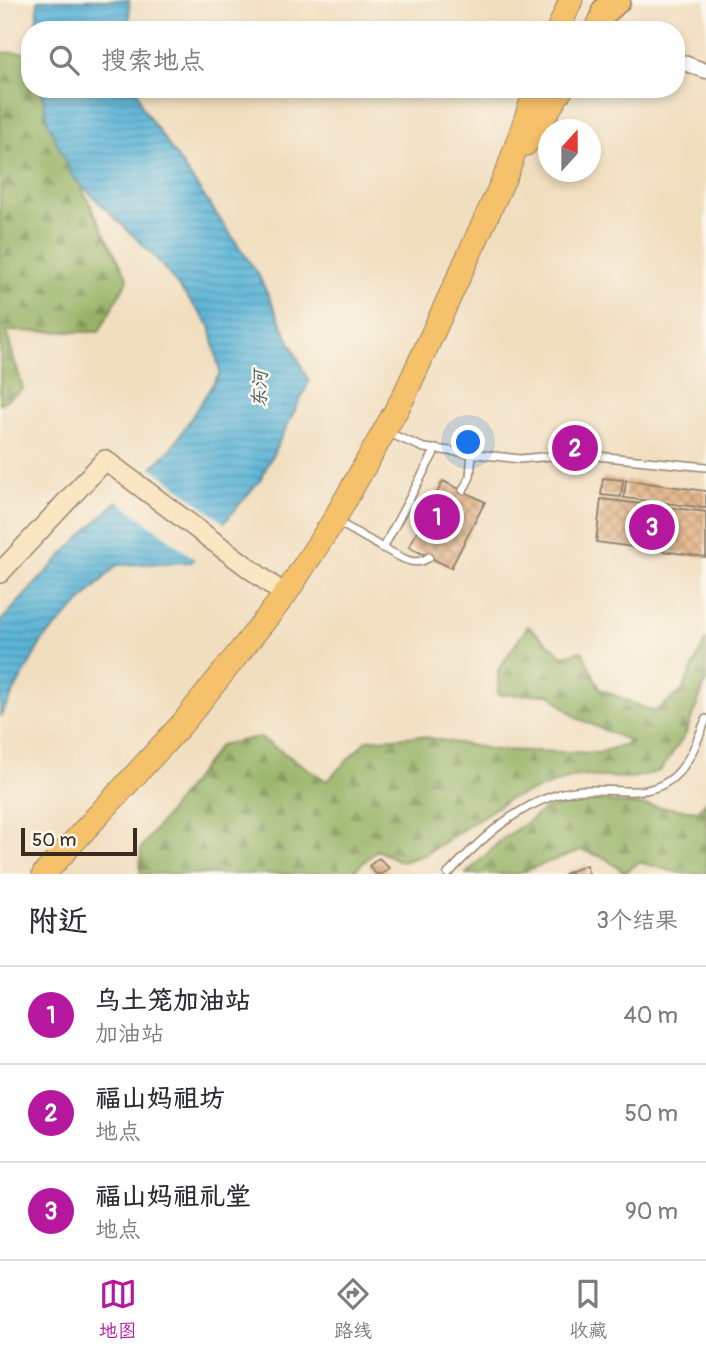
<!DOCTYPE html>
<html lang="zh">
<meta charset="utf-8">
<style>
:root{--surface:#fff;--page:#f7f7f7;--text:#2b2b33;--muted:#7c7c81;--line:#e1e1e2;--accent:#b5179e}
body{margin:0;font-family:Pangolin,"LXGW WenKai TC",sans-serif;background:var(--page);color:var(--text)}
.compass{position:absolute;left:538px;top:119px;width:63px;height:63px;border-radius:50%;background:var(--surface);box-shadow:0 4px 10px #0003;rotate:21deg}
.scale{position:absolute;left:21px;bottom:18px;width:116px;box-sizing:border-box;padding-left:7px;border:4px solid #3b2a1e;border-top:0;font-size:19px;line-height:24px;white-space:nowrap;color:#3b2a1e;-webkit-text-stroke:5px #fbf7ec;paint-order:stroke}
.you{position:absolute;left:469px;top:443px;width:24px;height:24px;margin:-18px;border:5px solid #fff;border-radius:50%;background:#1a73e8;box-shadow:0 0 0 10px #1a73e833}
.badge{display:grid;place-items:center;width:46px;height:46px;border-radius:50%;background:var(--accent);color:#fff;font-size:23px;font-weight:700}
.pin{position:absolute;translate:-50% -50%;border:4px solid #fff;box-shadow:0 2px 7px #0006}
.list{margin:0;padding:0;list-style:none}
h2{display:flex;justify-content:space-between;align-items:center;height:91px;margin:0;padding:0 28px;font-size:30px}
h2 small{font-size:23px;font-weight:400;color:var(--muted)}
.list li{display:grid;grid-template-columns:46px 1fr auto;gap:21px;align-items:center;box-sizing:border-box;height:98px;padding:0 28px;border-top:2px solid var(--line)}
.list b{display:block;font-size:26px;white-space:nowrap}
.list p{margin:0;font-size:23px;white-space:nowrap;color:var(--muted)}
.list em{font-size:23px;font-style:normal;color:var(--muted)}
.icon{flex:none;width:38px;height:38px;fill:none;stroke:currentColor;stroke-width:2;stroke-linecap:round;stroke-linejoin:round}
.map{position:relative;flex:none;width:706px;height:874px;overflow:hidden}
.search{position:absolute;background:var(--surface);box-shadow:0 4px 10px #0003;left:21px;right:21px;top:21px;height:77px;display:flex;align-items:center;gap:18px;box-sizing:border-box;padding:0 24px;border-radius:28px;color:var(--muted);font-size:26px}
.sheet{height:385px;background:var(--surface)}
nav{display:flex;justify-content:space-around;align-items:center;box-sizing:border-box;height:98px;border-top:2px solid var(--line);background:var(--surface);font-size:19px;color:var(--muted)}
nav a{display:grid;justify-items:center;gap:4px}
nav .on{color:var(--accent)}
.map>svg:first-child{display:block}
.forest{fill:url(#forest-firs);stroke:#686e42;stroke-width:2}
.water{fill:url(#water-rules);stroke:#4a6f7a;stroke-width:2}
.pier{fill:#f1debf}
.building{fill:url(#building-cross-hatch)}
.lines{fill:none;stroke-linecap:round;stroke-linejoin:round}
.lane-casing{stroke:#96846e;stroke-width:10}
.street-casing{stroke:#96846e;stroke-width:17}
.secondary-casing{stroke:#96846e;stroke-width:22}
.primary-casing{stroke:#96846e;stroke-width:25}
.highway-casing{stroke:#96846e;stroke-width:29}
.lane{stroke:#fff;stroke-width:7}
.street{stroke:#fff;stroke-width:14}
.secondary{stroke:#fbe6c4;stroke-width:19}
.primary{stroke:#f5c16b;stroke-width:23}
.highway{stroke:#f5c16b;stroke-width:26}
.labels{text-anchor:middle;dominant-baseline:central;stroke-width:5;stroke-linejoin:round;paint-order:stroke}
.water-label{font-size:19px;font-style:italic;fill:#465a5f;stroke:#fbf7ec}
</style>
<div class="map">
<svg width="706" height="874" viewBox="0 0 706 874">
<defs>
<pattern id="forest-firs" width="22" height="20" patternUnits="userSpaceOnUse" patternTransform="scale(1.75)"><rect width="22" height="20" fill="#96b265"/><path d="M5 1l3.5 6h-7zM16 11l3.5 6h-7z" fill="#7c9153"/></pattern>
<pattern id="water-rules" width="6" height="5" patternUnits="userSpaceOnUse" patternTransform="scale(1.75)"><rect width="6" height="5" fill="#5ab4d7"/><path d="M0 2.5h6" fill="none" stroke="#4c93ae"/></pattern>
<pattern id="building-cross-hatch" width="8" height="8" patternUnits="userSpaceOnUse" patternTransform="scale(1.75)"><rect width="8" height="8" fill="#e3b488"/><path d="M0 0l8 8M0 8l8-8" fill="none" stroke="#b9936f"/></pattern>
</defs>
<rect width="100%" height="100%" fill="#fbf7ec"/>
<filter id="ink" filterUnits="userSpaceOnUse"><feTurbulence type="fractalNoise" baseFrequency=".0143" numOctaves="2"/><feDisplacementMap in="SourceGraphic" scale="14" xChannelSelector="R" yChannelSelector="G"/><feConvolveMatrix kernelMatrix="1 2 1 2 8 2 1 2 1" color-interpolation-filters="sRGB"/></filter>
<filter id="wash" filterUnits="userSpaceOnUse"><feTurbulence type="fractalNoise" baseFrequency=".00686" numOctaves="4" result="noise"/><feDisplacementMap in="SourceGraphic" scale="28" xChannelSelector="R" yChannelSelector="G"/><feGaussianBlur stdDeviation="1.57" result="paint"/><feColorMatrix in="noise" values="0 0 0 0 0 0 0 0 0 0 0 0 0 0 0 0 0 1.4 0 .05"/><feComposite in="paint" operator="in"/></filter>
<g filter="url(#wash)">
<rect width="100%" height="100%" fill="#f1debf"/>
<g class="forest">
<polygon points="30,52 30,89 42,89 47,120 128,279 99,332 6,331 23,389 0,404 0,53"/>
<polygon points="528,626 563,656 582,651 600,689 654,712 682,691 706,639 706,681 685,735 660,771 632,778 576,776 509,799 424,855 402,862 377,850 356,869 357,874 140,874 141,848 220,745 259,737 327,781 367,740 419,736 496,750 598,753 632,742 576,718 550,694 498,695 498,670"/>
<polygon points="592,800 698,811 706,802 706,874 682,874 639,862 625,873 605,858 581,850 517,874 466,874 500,841 545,809"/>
</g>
<g class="water">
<polygon points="38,0 129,0 130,30 36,30"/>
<polygon points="42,89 137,89 142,107 258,274 309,382 260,480 191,562 117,565 42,641 0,717 0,622 67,550 171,449 220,373 210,326 154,256 72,176 47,120"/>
</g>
<polygon class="pier" points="149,465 227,525 197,561 115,498"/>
<g id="blocks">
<g class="building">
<polygon points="575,427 578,469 574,469 571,428"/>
<polygon points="603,478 623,480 621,497 601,495"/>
<polygon points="626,480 706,491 706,508 624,498"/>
<polygon points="443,481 485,502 451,568 409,547"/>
<polygon points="601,499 706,512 706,557 596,542"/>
<polygon points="379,858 389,868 382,874 376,874 369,866"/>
<polygon points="586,865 589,874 564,874"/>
</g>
</g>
</g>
<g filter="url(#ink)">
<use href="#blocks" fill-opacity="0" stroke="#96846e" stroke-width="2"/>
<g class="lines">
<defs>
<g id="lane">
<polyline points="386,432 424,448 520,459 573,454"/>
<polyline points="577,454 706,467"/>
<polyline points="463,490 470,477 472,453"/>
<polyline points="338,522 383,548 436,449"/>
<path d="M383,548C398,555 414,569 429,557"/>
<path d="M448,874C478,842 513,808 556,795C579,788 602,790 626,791C677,794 690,760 706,719"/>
</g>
<polyline id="street" points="676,60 706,71"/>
<polyline id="secondary" points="0,573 105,460 285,595"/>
<g id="primary">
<polyline points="558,30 571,0"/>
<polyline points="596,30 610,0"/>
<polyline points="526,144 562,89"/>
<polyline points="44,874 182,724 285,595 334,520 403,398 508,170 536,89"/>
</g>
<polyline id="highway" points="605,11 617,0"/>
</defs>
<use href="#lane" class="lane-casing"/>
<use href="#street" class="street-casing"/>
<use href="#secondary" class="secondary-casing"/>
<use href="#primary" class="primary-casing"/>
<use href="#highway" class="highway-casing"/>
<use href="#lane" class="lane"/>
<use href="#street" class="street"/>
<use href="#secondary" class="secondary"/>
<use href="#primary" class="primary"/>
<use href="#highway" class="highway"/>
</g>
</g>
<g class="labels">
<g class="water-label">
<text transform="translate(260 389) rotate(-88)">东河</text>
</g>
</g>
</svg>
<svg class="compass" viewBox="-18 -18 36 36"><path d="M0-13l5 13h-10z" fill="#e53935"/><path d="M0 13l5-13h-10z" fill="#7c7c81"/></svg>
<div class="scale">50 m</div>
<div class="you"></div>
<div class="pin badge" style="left:437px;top:517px">1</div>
<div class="pin badge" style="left:575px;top:448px">2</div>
<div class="pin badge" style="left:652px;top:527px">3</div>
<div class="search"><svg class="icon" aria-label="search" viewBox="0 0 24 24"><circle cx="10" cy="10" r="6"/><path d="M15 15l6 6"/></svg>搜索地点</div>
</div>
<section class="sheet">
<h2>附近<small>3个结果</small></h2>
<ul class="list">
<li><span class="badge">1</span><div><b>乌土笼加油站</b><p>加油站</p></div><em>40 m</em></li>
<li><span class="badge">2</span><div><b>福山妈祖坊</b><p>地点</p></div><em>50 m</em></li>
<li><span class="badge">3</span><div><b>福山妈祖礼堂</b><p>地点</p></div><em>90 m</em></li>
</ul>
</section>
<nav>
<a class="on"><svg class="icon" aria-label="map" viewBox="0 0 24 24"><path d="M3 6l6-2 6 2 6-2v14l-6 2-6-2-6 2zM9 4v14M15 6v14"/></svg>地图</a>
<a><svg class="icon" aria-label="directions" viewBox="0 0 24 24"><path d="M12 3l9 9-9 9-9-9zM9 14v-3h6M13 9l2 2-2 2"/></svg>路线</a>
<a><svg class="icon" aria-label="saved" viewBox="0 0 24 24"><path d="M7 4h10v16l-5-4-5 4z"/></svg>收藏</a>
</nav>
